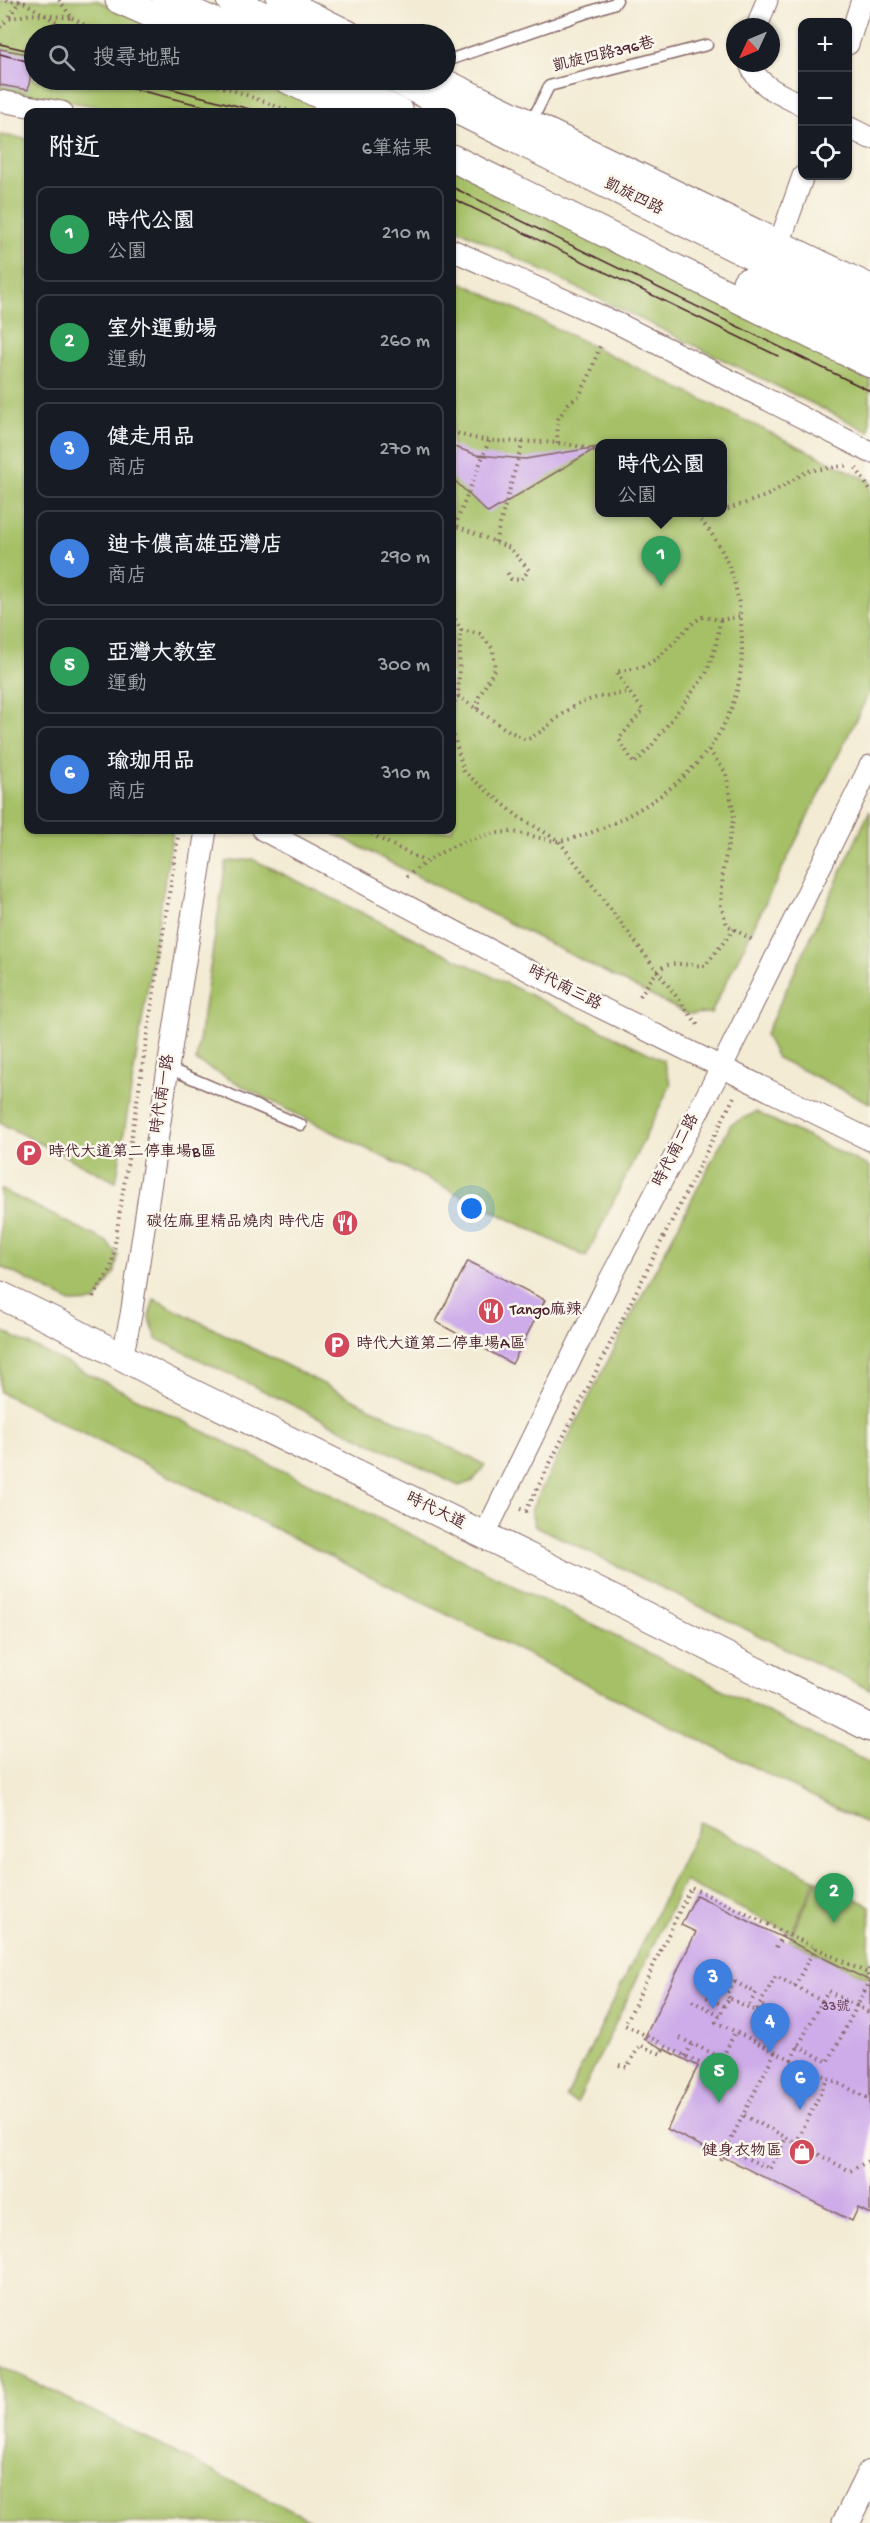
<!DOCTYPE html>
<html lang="zh-TW">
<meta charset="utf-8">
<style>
:root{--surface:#171b24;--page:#242831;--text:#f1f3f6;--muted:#9ea1a6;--line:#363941;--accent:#d1495b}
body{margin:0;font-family:"Gochi Hand","LXGW WenKai TC",sans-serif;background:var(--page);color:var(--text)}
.controls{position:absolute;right:18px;top:18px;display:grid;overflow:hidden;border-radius:12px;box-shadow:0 2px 4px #0004}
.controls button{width:54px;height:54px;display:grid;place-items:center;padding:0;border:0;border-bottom:2px solid var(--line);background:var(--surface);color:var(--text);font:30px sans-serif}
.compass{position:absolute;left:726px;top:18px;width:54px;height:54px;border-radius:50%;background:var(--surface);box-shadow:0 2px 4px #0004;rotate:226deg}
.you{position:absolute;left:472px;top:1209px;width:21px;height:21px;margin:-15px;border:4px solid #fff;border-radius:50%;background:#1a73e8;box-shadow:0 0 0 9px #1a73e833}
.badge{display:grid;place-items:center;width:39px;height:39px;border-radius:50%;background:var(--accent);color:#fff;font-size:20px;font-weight:700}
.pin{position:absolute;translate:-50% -50px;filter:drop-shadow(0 2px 3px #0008)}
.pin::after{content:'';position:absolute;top:32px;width:21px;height:18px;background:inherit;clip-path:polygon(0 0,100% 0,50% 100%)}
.popup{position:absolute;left:595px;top:439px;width:132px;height:78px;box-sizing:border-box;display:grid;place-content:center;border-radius:12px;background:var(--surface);filter:drop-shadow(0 2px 4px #0005);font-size:20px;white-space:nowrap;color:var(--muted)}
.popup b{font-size:22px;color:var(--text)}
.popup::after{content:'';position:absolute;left:50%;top:100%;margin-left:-12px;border:12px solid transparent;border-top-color:var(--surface)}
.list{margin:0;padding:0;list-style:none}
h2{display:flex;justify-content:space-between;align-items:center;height:78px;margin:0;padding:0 24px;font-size:26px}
h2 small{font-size:20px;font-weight:400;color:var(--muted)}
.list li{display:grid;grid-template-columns:39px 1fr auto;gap:18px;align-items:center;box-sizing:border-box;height:96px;margin:0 12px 12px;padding:0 12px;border:2px solid var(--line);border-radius:12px}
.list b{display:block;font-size:22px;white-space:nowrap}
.list p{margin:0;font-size:20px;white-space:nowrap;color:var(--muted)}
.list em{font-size:20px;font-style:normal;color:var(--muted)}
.icon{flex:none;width:33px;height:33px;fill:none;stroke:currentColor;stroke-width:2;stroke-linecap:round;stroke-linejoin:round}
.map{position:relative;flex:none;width:870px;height:2523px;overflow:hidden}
.search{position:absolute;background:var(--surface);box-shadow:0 2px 4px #0004;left:24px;top:24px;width:432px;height:66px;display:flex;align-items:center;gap:15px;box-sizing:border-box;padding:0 21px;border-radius:33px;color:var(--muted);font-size:22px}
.panel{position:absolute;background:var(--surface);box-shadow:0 2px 4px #0004;left:24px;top:108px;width:432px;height:726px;border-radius:12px}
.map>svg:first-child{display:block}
.green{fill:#a5c066;stroke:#787048;stroke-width:1.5;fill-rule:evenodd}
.building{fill:#ceace9}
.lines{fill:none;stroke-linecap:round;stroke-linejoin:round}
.service-casing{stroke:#856666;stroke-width:13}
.minor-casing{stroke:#856666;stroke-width:23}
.tertiary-casing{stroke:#856666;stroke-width:29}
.path{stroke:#856666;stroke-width:4;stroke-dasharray:1.5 4.5;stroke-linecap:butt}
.service{stroke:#fff;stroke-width:10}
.minor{stroke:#fff;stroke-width:21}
.tertiary{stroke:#fff;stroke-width:27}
.tram{stroke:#4a1f2b;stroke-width:1.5}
.path-bridge{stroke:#856666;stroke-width:4;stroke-dasharray:1.5 4.5;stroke-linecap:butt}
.labels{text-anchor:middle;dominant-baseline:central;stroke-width:5;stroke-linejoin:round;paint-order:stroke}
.number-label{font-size:14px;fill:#6b425a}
.street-label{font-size:16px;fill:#4a1f2b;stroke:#fbf7ec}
.poi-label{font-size:16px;fill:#4a1f2b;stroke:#fbf7ec;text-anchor:start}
</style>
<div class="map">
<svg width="870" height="2523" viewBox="0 0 870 2523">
<rect width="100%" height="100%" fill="#fbf7ec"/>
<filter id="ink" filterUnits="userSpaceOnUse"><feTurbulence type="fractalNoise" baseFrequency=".0167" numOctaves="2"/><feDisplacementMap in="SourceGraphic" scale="12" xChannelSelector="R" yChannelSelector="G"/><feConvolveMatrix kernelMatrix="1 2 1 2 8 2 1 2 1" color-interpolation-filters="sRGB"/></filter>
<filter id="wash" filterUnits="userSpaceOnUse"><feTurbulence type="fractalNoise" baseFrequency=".008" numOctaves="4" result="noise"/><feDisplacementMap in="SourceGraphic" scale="24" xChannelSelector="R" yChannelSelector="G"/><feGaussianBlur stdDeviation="1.35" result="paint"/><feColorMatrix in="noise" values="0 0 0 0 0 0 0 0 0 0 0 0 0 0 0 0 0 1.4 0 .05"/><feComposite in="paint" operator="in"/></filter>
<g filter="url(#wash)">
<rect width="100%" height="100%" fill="#f3ebd4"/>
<g class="green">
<polygon points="0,0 96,0 175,34 34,34 34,80 268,80 340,112 127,112 0,89"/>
<polygon points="0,135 28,139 28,830 173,830 116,1182 0,1123"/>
<polygon points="452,165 870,371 870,432 452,226"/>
<path d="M452,278L870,481V691L711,1013L687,1014L327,830H452ZM600,444H722V512H600Z"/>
<polygon points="870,810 870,1103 777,1058 765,1035"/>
<polygon points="252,859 663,1060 671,1084 586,1257 286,1109 196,1061 226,862"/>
<polygon points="756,1112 870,1167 870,1690 534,1525 531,1510 542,1488 731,1124"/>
<polygon points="0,1189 106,1241 118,1255 115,1272 95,1302 73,1303 0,1266"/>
<polygon points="154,1299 485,1465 473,1481 459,1486 157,1339 149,1317"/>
<polygon points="0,1330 870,1763 870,1825 0,1392"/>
<polygon points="701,1822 816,1879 791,1933 684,1881 577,2103 566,2098"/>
<polygon points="818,1880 870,1906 868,1978 789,1940"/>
<polygon points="0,2365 316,2523 0,2523"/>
</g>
<g id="blocks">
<g class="building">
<polygon points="0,49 34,55 28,90 0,85"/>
<polygon points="452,446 477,455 525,459 598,447 488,513 452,478"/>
<polygon points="468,1261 545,1300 512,1364 436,1322"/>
<polygon points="696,1895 870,1981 870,2214 858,2208 852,2221 667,2129 698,2066 644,2039 696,1932 681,1925"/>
</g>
</g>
</g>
<g filter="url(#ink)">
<use href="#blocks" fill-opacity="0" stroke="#856666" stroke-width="1.5"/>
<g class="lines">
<defs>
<g id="service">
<polyline points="446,61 615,3 617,0"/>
<polyline points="531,123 549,86 707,45"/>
<polyline points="168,1068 301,1125"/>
</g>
<g id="minor">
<polyline points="757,27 767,0"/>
<polyline points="848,44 862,0"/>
<path d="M750,63C755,85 784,96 802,105"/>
<polyline points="0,101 62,112"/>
<polyline points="848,127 870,138"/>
<polyline points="779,244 803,176"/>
<polyline points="452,250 621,325 870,452"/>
<polyline points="263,830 575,995 870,1140"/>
<polyline points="122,1358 131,1315 168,1068 206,830"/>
<polyline points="484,1536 608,1283 721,1068 870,766"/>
</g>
<g id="tertiary">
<polyline points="119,0 196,34"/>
<polyline points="166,0 242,34"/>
<polyline points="230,0 304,34"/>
<polyline points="280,0 348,34"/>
<polyline points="288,80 356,112"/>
<polyline points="333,80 400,112"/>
<polyline points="396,80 870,315"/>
<polyline points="439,80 870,288"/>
<polyline points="452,158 870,364"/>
<polyline points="746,282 870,343"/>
<polyline points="0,1295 60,1324 166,1380 535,1560 870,1728"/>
<polyline points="846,2523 870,2474"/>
</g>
</defs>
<use href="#service" class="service-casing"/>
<use href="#minor" class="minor-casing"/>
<use href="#tertiary" class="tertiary-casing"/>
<g class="path">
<polyline points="6,0 25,3 76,34"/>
<polyline points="72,18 101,34"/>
<polyline points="0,27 8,19"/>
<polyline points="45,80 70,85 72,80"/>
<polyline points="194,80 227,88 292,112"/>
<polyline points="220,80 266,88"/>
<path d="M452,431C498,452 553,431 600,454"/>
<polyline points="557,443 558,419 568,404 579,396 589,377 601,343"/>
<polyline points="856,468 870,490"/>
<polyline points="722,511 766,496 808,471 850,465"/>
<polyline points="697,516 720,512"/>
<polyline points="452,524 510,548 529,570 521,580 511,579 507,572"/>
<polyline points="455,526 489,441"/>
<polyline points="495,542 523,441"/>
<polyline points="452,614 461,630 458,696 452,706"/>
<path d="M702,617L720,620L716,646L706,674L650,748L634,764L619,739L643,710L629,692L616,672C625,670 636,669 644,666C668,655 680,630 702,617Z"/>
<polyline points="720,620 742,616"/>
<polyline points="461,630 480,634 493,649 495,668 479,697 477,709"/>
<path d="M458,696L504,728L526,740C548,731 563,708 586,701C599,696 615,695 629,692"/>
<polyline points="452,730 464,772 519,817 559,841 698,1025"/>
<polyline points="709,750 726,773 734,815 723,870 721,905 727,925 754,941"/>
<polyline points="367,830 378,838 424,861"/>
<path d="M407,877C435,852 471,834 509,832C526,832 542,841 559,841C578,839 610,826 627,816C692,782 742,726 742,649C742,596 732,551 693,512"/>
<path d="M640,996C665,958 662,963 705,966L734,929"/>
<polyline points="93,1297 111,1269 179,830"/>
<polyline points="520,1509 526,1511 735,1095"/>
<polyline points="776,1947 785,1932"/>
<polyline points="795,1986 815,1947"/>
<polyline points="729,1998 727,1993 734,1981"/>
<polyline points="692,2001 720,2015"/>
<polyline points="822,2001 828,1991 857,2006 870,1981 867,1973"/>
<polyline points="724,2006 706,1997 718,1973 756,1993 748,2007"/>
<polyline points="756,2011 773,2020 777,2013 760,2005"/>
<polyline points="680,2038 722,2058"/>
<polyline points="659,2042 625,2025 691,1887 867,1973 870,1967"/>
<polyline points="798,2046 828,2062 857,2006 870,2013"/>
<polyline points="775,2052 743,2115 850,2171 870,2160"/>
<polyline points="685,2056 692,2044"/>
<polyline points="791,2060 822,2001 776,1976 756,2011 729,1998 716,2022 870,2099"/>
<polyline points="619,2065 627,2067 640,2045 661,2054 665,2046 716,2071 735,2032"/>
<polyline points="796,2143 828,2078"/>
<polyline points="727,2149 770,2169 786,2138"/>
<polyline points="721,2160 743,2115"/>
</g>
<use href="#service" class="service"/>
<use href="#minor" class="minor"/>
<use href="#tertiary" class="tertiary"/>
<g class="tram">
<polyline points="0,44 34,52"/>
<polyline points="0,54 34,63"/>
<polyline points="97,80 228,112"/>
<polyline points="137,80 261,112"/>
<polyline points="452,187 870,391"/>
<polyline points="452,198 778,356"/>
</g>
<polyline class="path-bridge" points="20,0 8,19 31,14 72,18 59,0"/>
</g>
</g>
<defs>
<symbol id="parking-disc" viewBox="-11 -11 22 22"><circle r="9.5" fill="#d1495b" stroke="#fbf7ec"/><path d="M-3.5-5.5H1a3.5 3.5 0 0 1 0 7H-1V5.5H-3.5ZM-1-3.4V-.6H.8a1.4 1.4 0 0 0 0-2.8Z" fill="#fff"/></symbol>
<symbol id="restaurant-disc" viewBox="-11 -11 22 22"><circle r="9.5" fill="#d1495b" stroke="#fbf7ec"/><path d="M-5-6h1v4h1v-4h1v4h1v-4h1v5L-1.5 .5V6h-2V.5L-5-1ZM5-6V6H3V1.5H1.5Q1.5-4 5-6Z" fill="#fff"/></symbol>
<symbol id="shop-disc" viewBox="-11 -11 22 22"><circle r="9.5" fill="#d1495b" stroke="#fbf7ec"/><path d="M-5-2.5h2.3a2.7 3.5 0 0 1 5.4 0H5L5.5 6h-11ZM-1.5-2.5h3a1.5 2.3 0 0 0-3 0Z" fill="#fff"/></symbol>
</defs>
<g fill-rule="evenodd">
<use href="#parking-disc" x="14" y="1138" width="30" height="30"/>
<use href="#restaurant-disc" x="330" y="1208" width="30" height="30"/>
<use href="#restaurant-disc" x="476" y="1296" width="30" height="30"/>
<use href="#parking-disc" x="322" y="1330" width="30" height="30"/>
<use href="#shop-disc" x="787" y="2137" width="30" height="30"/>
</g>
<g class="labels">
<g class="number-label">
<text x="836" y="2007">33號</text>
</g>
<g class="street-label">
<text transform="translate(604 56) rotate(-14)">凱旋四路396巷</text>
<text transform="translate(633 198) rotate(26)">凱旋四路</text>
<text transform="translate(564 989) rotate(27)">時代南三路</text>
<text transform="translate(164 1094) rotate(-81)">時代南一路</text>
<text transform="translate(677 1151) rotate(-62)">時代南二路</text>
<text transform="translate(435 1512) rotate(26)">時代大道</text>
</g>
<g class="poi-label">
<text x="48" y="1153">時代大道第二停車場B區</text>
<text x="326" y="1223" text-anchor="end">碳佐麻里精品燒肉 時代店</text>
<text x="510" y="1311">Tango麻辣</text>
<text x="356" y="1345">時代大道第二停車場A區</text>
<text x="782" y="2152" text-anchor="end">健身衣物區</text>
</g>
</g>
</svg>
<div class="controls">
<button>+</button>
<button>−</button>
<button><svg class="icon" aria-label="locate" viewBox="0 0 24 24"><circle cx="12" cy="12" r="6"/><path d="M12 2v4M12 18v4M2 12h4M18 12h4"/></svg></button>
</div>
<svg class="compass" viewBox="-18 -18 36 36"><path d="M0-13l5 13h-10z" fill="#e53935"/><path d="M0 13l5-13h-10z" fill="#9ea1a6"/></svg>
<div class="you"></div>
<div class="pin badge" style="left:661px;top:586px;background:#2e9e5b">1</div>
<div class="popup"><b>時代公園</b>公園</div>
<div class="pin badge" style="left:834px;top:1923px;background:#2e9e5b">2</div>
<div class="pin badge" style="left:713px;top:2009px;background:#3f7fe0">3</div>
<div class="pin badge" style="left:770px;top:2053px;background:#3f7fe0">4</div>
<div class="pin badge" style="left:719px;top:2103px;background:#2e9e5b">5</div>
<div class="pin badge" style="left:800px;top:2110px;background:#3f7fe0">6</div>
<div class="search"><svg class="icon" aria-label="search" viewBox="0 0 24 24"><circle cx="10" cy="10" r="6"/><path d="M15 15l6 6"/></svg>搜尋地點</div>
<section class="panel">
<h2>附近<small>6筆結果</small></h2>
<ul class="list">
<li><span class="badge" style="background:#2e9e5b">1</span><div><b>時代公園</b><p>公園</p></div><em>210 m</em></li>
<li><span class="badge" style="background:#2e9e5b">2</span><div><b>室外運動場</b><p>運動</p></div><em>260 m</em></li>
<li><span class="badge" style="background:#3f7fe0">3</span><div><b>健走用品</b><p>商店</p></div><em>270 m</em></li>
<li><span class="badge" style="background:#3f7fe0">4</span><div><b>迪卡儂高雄亞灣店</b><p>商店</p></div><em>290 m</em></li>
<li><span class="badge" style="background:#2e9e5b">5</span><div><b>亞灣大教室</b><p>運動</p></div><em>300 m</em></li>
<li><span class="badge" style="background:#3f7fe0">6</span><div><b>瑜珈用品</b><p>商店</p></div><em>310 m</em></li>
</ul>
</section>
</div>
